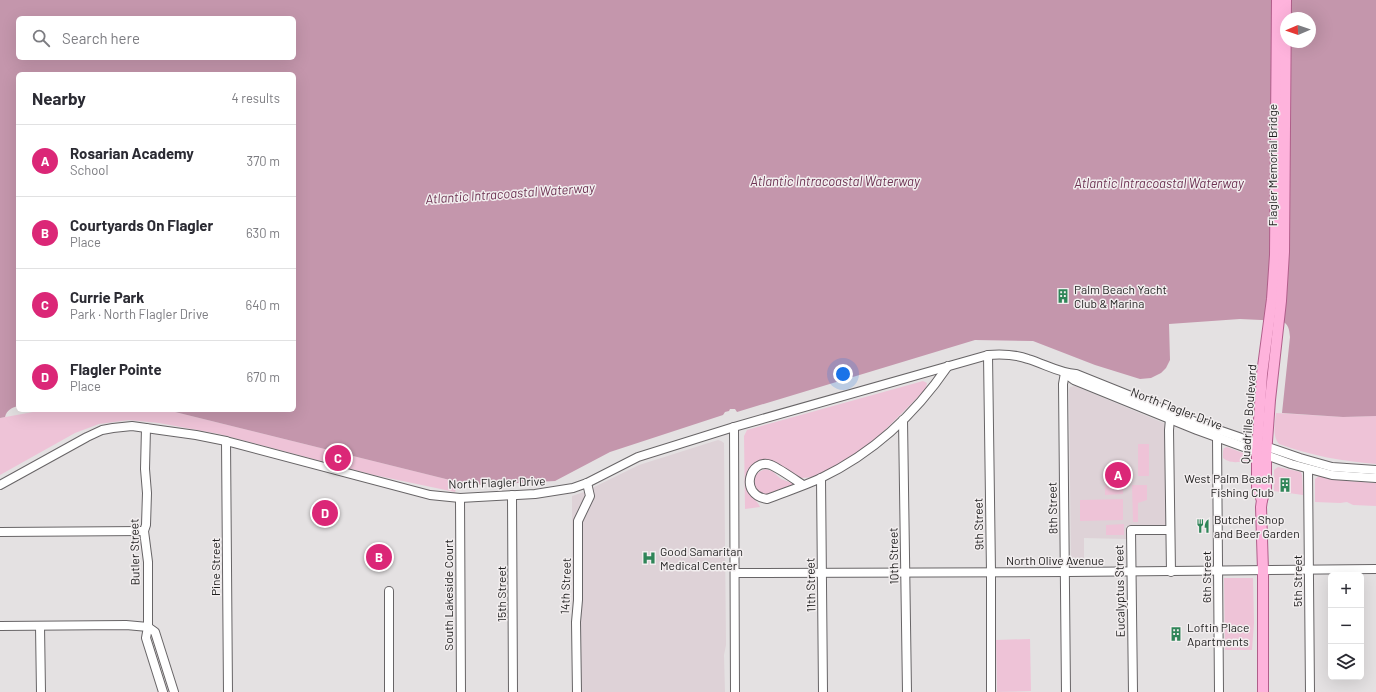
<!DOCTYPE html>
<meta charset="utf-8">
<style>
:root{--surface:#fff;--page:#f2f2f3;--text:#2b2b33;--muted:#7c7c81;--line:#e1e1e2;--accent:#db2777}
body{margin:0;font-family:Barlow,sans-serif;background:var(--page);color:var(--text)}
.controls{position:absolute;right:12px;bottom:12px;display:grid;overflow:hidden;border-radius:6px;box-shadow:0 4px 16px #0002}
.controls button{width:36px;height:36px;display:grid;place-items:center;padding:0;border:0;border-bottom:1px solid var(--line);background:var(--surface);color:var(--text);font:20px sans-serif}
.compass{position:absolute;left:1280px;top:12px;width:36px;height:36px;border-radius:50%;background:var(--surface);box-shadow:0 4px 16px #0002;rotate:268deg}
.you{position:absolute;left:843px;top:374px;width:14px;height:14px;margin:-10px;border:3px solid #fff;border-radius:50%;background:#1a73e8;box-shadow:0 0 0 6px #1a73e833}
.badge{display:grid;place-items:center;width:26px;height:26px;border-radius:50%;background:var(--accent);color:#fff;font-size:13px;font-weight:700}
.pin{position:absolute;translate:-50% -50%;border:2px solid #fff;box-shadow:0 1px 4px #0006}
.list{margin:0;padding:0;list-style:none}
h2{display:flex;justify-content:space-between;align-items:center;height:52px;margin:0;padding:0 16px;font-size:17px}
h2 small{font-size:13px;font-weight:400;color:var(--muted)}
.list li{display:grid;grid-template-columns:26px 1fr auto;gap:12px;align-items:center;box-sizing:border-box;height:72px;padding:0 16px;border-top:1px solid var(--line)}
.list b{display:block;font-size:15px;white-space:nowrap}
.list p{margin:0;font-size:13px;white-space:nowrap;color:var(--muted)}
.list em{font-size:13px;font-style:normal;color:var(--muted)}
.icon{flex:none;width:22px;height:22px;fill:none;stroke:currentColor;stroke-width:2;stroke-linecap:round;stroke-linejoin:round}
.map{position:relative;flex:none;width:1376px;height:692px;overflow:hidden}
.search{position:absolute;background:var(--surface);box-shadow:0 4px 16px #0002;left:16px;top:16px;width:280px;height:44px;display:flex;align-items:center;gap:10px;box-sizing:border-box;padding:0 14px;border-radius:6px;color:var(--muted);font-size:15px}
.panel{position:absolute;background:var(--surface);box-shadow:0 4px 16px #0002;left:16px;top:72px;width:280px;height:340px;border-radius:6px}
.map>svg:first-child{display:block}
.built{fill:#ded2d7}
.green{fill:#eec3d7}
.water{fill:#c496ac;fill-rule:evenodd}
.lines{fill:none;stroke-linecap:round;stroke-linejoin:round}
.minor-casing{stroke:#686567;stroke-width:10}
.major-casing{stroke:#b05e8a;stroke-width:12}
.minor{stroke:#fff;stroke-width:8}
.major{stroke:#feb3dc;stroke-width:10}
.labels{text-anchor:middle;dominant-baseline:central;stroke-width:3;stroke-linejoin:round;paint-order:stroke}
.street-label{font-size:12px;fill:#201f1f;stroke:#f2eeef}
.poi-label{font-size:12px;fill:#201f1f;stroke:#f2eeef;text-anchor:start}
.water-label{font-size:13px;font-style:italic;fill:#6d3252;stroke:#f2eeef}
</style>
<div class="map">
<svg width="1376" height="692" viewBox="0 0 1376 692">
<rect width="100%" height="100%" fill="#e4e1e2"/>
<g class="built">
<polygon points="1075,386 1166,424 1168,527 1126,526 1126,539 1084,538 1084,565 1071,565 1069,390 1070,387"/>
<polygon points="718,440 721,441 724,443 726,645 724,655 725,692 573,692 572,496 584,492 639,465"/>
</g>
<g class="green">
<path d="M923,381L927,383L926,387L927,388L878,437L845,461L816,477L800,478L759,463L747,475C747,483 746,490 752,497C755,500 758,502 760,507L745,509L744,436L747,430Z"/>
<polygon points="44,410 167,410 458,482 455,492 374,475 219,434 159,423 129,420 99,424 75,433 0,475 0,418"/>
<path d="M1276,413L1343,417L1376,416V464C1341,461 1313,456 1279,444C1272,436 1275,423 1276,413Z"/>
<rect x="1138" y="444" width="11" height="32"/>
<path d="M1227,447L1243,453L1245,456L1250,458V464C1239,459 1234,466 1223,458V451L1224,448Z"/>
<polygon points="1278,467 1301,472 1302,475 1303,495 1274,491 1274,470"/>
<path d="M765,469L772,471L781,479L792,483L793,486L765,495L757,493C751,481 752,474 765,469Z"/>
<polygon points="1319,476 1348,481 1376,483 1376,506 1353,505 1347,502 1340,503 1315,502 1315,479"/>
<polygon points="1123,484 1123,494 1105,495 1105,485"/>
<polygon points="1132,485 1147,485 1147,500 1138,503 1138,522 1133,522"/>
<polygon points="1123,499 1123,520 1080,521 1080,500"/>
<polygon points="1124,524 1124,535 1106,535 1106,525"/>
<polygon points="1224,578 1253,578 1254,623 1252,650 1225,650"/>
<polygon points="1030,639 1031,691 997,692 996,640"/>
</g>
<path class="water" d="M0,0H1376V416L1343,417L1282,413L1290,337C1289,329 1289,325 1282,321L1240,319L1169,324L1170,360L1166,368L1161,373L1151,378L1140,379L1095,365L1033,341L975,340L737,412L735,409H730L729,411L725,412L723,415L610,452L555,481L482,485L458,482L167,410H294V74H18V406C11,408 7,410 5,417L0,418ZM18,18H294V58H18ZM1286,18H1310V42H1286Z"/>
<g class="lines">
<defs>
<g id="minor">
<polyline points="988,355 991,572 991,692"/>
<polyline points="1065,373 1063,384 1066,692"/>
<polyline points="1066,374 1074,380 1197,430 1291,464 1332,475 1376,478"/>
<polyline points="1170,419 1169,430 1171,572"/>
<polyline points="903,420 907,692"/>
<polyline points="734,427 735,692"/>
<polyline points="146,428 145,469 147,493 146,525 144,531 148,562 148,627 146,638 163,692"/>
<polyline points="1217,437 1219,692"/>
<polyline points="226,441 228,692"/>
<polyline points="1308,469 1310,692"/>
<polyline points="821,478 823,692"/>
<path d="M0,485L87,437L102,430L113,428L132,426L160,430L196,435L226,441L430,495L460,498L535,494L573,488L587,483L638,457L734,427L988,355C1002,354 1015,354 1028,359C1045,364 1059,373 1076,374L1198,423L1300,458L1332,467L1376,470"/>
<path d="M803,485C794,479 780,469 771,465C750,457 738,495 767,499C785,492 804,486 821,478C873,453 916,413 948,366"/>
<polyline points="512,495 513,692"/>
<polyline points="460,498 461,692"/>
<polyline points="0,532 144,531"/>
<polyline points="735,573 1069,572 1376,569"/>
<polyline points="389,591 389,692"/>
<polyline points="0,626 126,625 148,627"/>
<polyline points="40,626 41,692"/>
<polyline points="148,627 155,632 174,692"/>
<polyline points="577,692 576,622 578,600 578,521 590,496 587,483"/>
<polyline points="1133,692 1131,530 1170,530"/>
</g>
<g id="major">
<polyline points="1262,500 1257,488 1257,451 1262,374 1272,299 1275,255 1277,0"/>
<polyline points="1263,692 1263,570 1261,507 1262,500 1266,488 1266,455 1270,400 1281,301 1284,252 1286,0"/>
</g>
</defs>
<use href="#minor" class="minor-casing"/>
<use href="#major" class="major-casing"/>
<use href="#minor" class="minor"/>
<use href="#major" class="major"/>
</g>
<defs>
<symbol id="building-bare" viewBox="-9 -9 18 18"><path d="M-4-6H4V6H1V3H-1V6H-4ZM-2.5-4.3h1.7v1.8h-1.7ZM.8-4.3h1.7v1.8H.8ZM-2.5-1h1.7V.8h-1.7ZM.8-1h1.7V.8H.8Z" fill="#2f8558" stroke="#f2eeef" stroke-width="2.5" paint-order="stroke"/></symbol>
<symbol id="restaurant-bare" viewBox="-9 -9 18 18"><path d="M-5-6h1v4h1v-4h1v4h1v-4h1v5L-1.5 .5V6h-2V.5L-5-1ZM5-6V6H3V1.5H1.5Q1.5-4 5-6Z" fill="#2f8558" stroke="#f2eeef" stroke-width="2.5" paint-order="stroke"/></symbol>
<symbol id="hospital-bare" viewBox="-9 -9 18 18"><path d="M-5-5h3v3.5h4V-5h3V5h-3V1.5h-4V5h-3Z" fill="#2f8558" stroke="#f2eeef" stroke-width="2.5" paint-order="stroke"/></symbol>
</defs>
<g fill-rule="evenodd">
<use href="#building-bare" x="1053" y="286" width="20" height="20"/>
<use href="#building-bare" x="1275" y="475" width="20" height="20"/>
<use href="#restaurant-bare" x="1193" y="516" width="20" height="20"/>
<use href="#hospital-bare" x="639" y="548" width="20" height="20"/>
<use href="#building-bare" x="1166" y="624" width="20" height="20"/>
</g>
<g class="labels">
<g class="street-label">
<text transform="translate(1272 165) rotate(-90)">Flagler Memorial Bridge</text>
<text transform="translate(1177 408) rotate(21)">North Flagler Drive</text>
<text transform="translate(1248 414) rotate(-86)">Quadrille Boulevard</text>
<text transform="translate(497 482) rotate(-2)">North Flagler Drive</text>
<text transform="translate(1052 508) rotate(-91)">8th Street</text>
<text transform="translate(978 524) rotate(-91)">9th Street</text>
<text transform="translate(134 552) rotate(-91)">Butler Street</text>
<text transform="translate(893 556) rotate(-91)">10th Street</text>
<text x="1055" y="560">North Olive Avenue</text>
<text transform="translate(215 567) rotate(-90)">Pine Street</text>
<text transform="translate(1206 577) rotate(-90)">6th Street</text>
<text transform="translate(1297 581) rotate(-90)">5th Street</text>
<text transform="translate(810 585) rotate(-91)">11th Street</text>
<text transform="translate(565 586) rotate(-88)">14th Street</text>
<text transform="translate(1119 591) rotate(-91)">Eucalyptus Street</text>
<text transform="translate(501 594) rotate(-90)">15th Street</text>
<text transform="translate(448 595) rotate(-90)">South Lakeside Court</text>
</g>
<g class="poi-label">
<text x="1074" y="289">Palm Beach Yacht<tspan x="1074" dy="14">Club &amp; Marina</tspan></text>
<text x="1274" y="478" text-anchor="end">West Palm Beach<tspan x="1274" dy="14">Fishing Club</tspan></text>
<text x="1214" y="519">Butcher Shop<tspan x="1214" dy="14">and Beer Garden</tspan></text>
<text x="660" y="551">Good Samaritan<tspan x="660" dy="14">Medical Center</tspan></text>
<text x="1187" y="627">Loftin Place<tspan x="1187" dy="14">Apartments</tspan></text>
</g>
<g class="water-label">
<text x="835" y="181">Atlantic Intracoastal Waterway</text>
<text x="1159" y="183">Atlantic Intracoastal Waterway</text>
<text transform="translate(510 193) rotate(-4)">Atlantic Intracoastal Waterway</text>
</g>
</g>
</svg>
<div class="controls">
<button>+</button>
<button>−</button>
<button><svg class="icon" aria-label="layers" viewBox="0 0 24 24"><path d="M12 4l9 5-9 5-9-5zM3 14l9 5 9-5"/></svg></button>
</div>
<svg class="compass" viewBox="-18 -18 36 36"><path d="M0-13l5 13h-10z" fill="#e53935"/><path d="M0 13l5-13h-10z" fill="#7c7c81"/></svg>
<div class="you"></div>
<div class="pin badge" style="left:1118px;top:475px">A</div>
<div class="pin badge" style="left:379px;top:557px">B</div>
<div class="pin badge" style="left:338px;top:458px">C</div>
<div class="pin badge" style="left:325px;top:513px">D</div>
<div class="search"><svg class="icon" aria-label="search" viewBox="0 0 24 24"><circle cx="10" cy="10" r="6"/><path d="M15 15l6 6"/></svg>Search here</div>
<section class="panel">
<h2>Nearby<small>4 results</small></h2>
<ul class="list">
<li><span class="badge">A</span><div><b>Rosarian Academy</b><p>School</p></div><em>370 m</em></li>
<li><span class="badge">B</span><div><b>Courtyards On Flagler</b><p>Place</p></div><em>630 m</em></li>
<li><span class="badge">C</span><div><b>Currie Park</b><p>Park · North Flagler Drive</p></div><em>640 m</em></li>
<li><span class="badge">D</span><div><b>Flagler Pointe</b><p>Place</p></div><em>670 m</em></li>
</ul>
</section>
</div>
